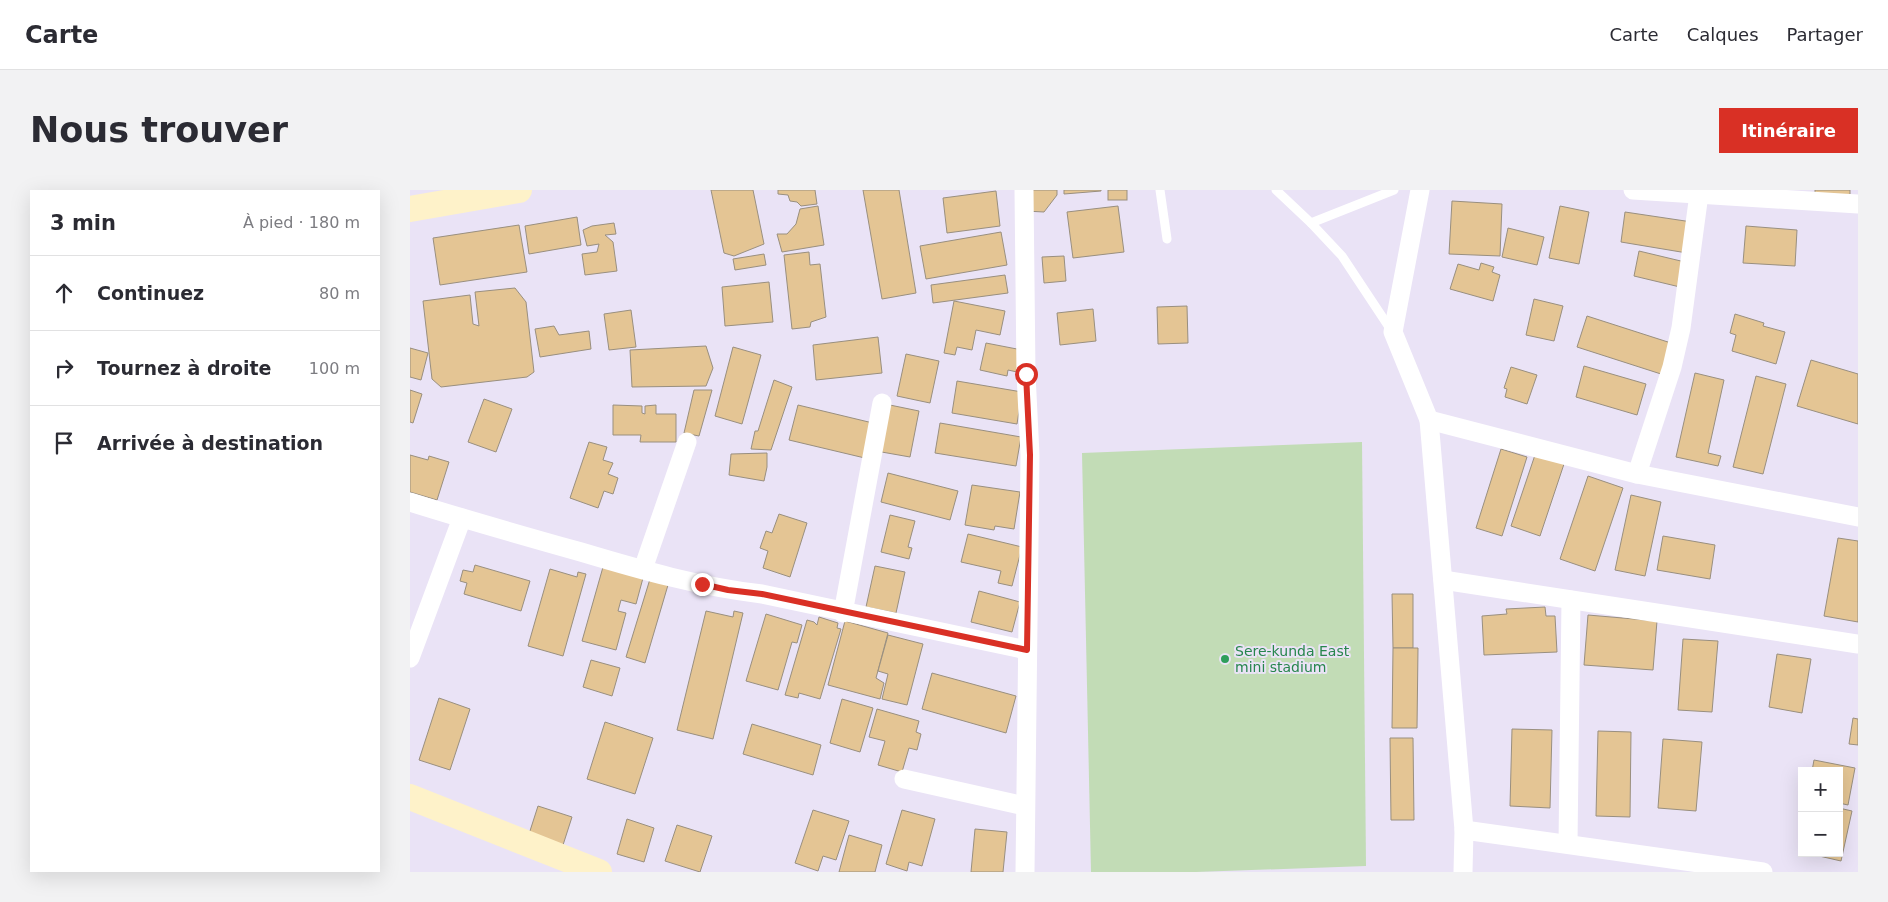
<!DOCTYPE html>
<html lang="fr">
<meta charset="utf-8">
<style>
:root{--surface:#fff;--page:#f2f2f3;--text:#2b2b33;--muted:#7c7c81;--line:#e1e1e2;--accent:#d93025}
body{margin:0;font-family:"DejaVu Sans",sans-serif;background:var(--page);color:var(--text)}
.controls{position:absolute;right:15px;bottom:15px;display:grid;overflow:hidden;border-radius:0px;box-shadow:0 5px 20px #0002}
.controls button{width:45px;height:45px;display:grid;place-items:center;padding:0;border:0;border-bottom:1px solid var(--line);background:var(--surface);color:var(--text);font:25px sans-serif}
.stop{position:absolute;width:15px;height:15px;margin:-11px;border:4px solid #d93025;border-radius:50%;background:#fff}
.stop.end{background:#d93025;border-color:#fff;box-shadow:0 1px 5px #0008}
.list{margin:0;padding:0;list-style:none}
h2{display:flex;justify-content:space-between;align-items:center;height:65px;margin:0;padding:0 20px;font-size:21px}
h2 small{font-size:16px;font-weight:400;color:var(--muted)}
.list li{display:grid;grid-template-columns:32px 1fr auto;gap:15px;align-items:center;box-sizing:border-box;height:75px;padding:0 20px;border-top:1px solid var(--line)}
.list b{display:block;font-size:19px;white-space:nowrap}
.list em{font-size:16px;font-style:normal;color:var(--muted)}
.icon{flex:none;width:28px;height:28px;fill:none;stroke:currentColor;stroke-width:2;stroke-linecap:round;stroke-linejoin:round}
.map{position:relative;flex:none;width:1448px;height:682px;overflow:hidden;border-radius:0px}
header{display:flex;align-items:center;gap:30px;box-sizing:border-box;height:70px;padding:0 25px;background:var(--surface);border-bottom:1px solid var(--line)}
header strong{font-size:24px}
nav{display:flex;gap:28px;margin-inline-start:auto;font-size:18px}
.intro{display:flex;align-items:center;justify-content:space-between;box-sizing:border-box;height:120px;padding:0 30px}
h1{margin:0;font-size:35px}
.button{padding:12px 22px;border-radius:0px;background:var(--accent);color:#fff;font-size:18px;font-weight:700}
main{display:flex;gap:30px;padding:0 30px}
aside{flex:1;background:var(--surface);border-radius:0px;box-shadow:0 5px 20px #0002}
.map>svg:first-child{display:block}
.green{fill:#c2dcb6}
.building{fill:#e4c594;stroke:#998f7f}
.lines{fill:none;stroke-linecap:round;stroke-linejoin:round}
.lane{stroke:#fff;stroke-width:9}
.street{stroke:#fff;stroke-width:19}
.secondary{stroke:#fef2c9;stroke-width:26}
.route{stroke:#d93025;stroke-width:6}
.leisure-dot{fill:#2e9e5b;stroke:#eae3f6;stroke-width:2}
.labels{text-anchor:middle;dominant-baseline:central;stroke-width:4;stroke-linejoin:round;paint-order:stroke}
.leisure-label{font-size:14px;fill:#27864d;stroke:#eae3f6;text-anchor:start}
</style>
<header>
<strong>Carte</strong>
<nav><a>Carte</a><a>Calques</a><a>Partager</a></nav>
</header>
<div class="intro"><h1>Nous trouver</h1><a class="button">Itinéraire</a></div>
<main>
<aside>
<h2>3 min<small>À pied · 180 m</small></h2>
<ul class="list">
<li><svg class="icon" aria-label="ahead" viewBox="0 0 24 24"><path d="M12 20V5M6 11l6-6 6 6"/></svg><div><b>Continuez</b></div><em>80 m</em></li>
<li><svg class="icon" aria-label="right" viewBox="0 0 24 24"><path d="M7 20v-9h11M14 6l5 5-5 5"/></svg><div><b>Tournez à droite</b></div><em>100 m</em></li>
<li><svg class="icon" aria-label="arrive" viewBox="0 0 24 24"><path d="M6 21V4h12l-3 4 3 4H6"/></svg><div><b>Arrivée à destination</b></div></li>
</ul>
</aside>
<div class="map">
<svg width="1448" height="682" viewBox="0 0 1448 682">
<rect width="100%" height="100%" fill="#eae3f6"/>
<polygon class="green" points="952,252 956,676 786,682 681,682 672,263"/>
<g class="building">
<polygon points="301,0 343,0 354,54 324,66 314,63"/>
<polygon points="368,0 405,0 407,14 391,16 387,12 380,11 378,5 368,4"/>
<polygon points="453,0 489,0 506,103 472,109"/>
<polygon points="616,0 647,0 647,5 634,22 615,21"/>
<polygon points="654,0 691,0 691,1 654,4"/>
<rect x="698" y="0" width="19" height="10"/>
<rect x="1405" y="0" width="35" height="7"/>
<polygon points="586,1 590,36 537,43 533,8"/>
<polygon points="1042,11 1092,14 1090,66 1039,64"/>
<polygon points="408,16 414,55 372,62 367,44 377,44 386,34 390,19"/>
<polygon points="708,16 714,62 663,68 657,22"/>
<polygon points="1150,16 1179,22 1169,74 1139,68"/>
<polygon points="1215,22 1282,32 1277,63 1211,52"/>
<polygon points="167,27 171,55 119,64 115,36"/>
<polygon points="204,33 206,44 195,45 203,52 207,81 175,85 172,64 187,62 189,54 177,56 173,40 182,36"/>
<polygon points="109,35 117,82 30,95 23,48"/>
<polygon points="1336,36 1387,40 1385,76 1333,73"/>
<polygon points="1098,38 1134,47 1127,75 1092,67"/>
<polygon points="591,42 597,75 516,89 510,56"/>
<polygon points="1229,61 1275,72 1270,97 1224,86"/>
<polygon points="399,62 400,75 410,74 416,127 401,132 400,137 382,139 374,65"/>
<polygon points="354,64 356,75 325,80 323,69"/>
<polygon points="654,66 656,91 634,93 632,67"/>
<polygon points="1071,73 1084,77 1082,82 1090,85 1083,111 1040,99 1048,74 1069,80"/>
<polygon points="595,85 598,103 523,113 521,95"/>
<polygon points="359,92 363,132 315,136 312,97"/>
<polygon points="105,98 116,112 124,182 117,187 31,197 22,189 13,111 60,105 63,134 69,136 65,102"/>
<polygon points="1124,109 1153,116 1144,151 1116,145"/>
<polygon points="544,111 595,121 590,145 566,140 562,160 547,157 545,165 534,163"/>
<polygon points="777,116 778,153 748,154 747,117"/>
<polygon points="683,119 686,151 650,155 647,123"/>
<polygon points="221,120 226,157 199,160 194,124"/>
<polygon points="1325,124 1354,133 1353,136 1375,142 1366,174 1322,161 1326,145 1320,143"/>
<polygon points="1177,126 1261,153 1251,184 1167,157"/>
<polygon points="144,136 149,145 179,141 181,159 130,167 125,139"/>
<polygon points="468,147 472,183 406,190 403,155"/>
<polygon points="576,153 612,160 607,182 598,180 597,186 570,180"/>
<polygon points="296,156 303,178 296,196 222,197 220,160"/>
<polygon points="323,157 351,165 332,234 305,226"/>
<polygon points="0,158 18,163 11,190 0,187"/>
<polygon points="496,164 529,171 520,213 487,206"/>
<polygon points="1401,170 1448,184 1448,234 1387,216"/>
<polygon points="1174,176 1236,194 1227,225 1166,207"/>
<polygon points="1101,177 1127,185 1117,214 1095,207 1097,199 1094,198"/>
<polygon points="1285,183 1314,190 1298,263 1311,266 1308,276 1266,267"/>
<polygon points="1346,186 1376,194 1353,284 1323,277"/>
<polygon points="364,190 382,197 361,260 341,259 345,241 348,241"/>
<polygon points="547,191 612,202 607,234 542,223"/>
<polygon points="0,200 12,204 3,233 0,232"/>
<polygon points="284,200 302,200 289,246 274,243"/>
<polygon points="74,209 102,219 86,262 58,252"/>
<polygon points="475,214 509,221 500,267 466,261"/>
<polygon points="203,215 232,216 232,223 235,224 235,216 246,215 246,224 266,224 266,252 230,252 231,245 203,245"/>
<polygon points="388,215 467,234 459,269 379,250"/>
<polygon points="530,233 611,247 606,276 525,263"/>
<polygon points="179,252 197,257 193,270 203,273 198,284 208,288 203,304 194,301 188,318 160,308"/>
<polygon points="1091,259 1117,267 1092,346 1066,338"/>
<polygon points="1126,262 1155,271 1130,346 1101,336"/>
<polygon points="357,263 357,277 354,291 319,285 321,264"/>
<polygon points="0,265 18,270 19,266 39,272 27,310 0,302"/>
<polygon points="478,283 548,301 540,330 471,312"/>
<polygon points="1178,286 1213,298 1185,381 1150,369"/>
<polygon points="562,295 610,302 604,339 585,336 584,340 555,335"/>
<polygon points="1221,305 1251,312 1235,386 1205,380"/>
<polygon points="369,324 397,333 380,387 353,378 358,361 350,358 356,341 362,343"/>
<polygon points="480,325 505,331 498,357 502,358 499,369 471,362"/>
<polygon points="558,344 612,357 602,396 588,393 591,381 551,372"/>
<polygon points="1253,346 1305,355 1300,389 1247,380"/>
<polygon points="1428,348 1448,351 1448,432 1414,426"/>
<polygon points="65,375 120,391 111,421 54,404 57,393 50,391 53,380 63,382"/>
<polygon points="465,376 495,382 486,423 456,417"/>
<polygon points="193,377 233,388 226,414 211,410 208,421 216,423 206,460 172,451"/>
<polygon points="140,379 167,387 168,382 176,384 153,466 118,456"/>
<polygon points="240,389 258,395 235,473 216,467"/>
<polygon points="569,401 610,412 602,442 561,432"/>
<polygon points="982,404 1003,404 1003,458 983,458"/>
<polygon points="1135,417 1136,426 1145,426 1147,462 1074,465 1072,426 1097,424 1096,419"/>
<polygon points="296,421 323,427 324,421 333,423 303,549 267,540"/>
<polygon points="356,424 392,435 387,453 382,452 368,500 336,491"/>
<polygon points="1178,425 1247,431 1243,480 1174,475"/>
<polygon points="409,427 428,433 427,438 431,439 410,509 389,503 388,508 375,505 397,430 404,432 407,435"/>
<polygon points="435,431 478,443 466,488 474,493 470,509 418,495"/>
<polygon points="478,445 513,454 497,515 472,509 478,484 468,481"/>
<polygon points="1273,449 1308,451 1302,522 1268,520"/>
<polygon points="983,458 1008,458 1007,538 982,538"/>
<polygon points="1367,464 1401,469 1392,523 1359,517"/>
<polygon points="181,470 210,478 202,506 173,497"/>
<polygon points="522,483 606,506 596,543 512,519"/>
<polygon points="29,508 60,519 40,580 9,570"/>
<polygon points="432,509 463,518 450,562 420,553"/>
<polygon points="467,519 509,531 506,542 511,544 507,560 499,558 492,582 468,575 475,551 459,547"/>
<polygon points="1443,528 1448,529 1448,555 1439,554"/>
<polygon points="195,532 243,548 225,604 177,589"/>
<polygon points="342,534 411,555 403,585 333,564"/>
<polygon points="1102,539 1142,540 1140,618 1100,616"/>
<polygon points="1188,541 1221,542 1220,627 1186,626"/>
<polygon points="980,548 1003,548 1004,630 981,630"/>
<polygon points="1253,549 1292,552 1286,621 1248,618"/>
<polygon points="1404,570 1445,578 1438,615 1429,613 1429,581 1402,581"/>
<polygon points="128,616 162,627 153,655 119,644"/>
<polygon points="1429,618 1442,621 1431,671 1396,663 1429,663"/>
<polygon points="403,620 439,631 426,670 413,666 408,681 385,673"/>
<polygon points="492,620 525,629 512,676 499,672 497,681 476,674"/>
<polygon points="217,629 244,638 234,672 207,664"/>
<polygon points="267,635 302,646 290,682 255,671"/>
<polygon points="565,639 597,642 593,682 561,682"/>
<polygon points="439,645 472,655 465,682 429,682"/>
</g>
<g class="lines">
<g class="lane">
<polyline points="750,0 757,49"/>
<polyline points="866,0 901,33 932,66 981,140"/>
<polyline points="901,33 984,0"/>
</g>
<g class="street">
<polyline points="614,0 616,184 620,265 615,682"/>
<polyline points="1010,0 983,142 1019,230 1227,284 1448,327"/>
<polyline points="1223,0 1448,14"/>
<polyline points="1019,230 1054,640 1053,682"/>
<polyline points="1227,284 1262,177 1271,138 1289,4"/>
<path d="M0,312C57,330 114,346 171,362C231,380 291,397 352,404L617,460"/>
<polyline points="233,379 277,252"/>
<polyline points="1033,390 1448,454"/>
<polyline points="433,423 472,213"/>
<polyline points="0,468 52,328"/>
<polyline points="494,589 615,616"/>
<polyline points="1054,640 1353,682"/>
<polyline points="1158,654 1161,410"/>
</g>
<g class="secondary">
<polyline points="0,19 109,0"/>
<polyline points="0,607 189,682"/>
</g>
</g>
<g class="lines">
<polyline class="route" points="292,394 318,400 352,404 617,460 620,265 616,184"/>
</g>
<circle class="leisure-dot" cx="815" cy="469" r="5"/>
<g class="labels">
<g class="leisure-label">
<text x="825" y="461">Sere-kunda East<tspan x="825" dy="16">mini stadium</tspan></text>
</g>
</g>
</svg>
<div class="controls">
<button>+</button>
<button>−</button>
</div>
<div class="stop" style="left:616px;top:184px"></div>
<div class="stop end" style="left:292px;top:394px"></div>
</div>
</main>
